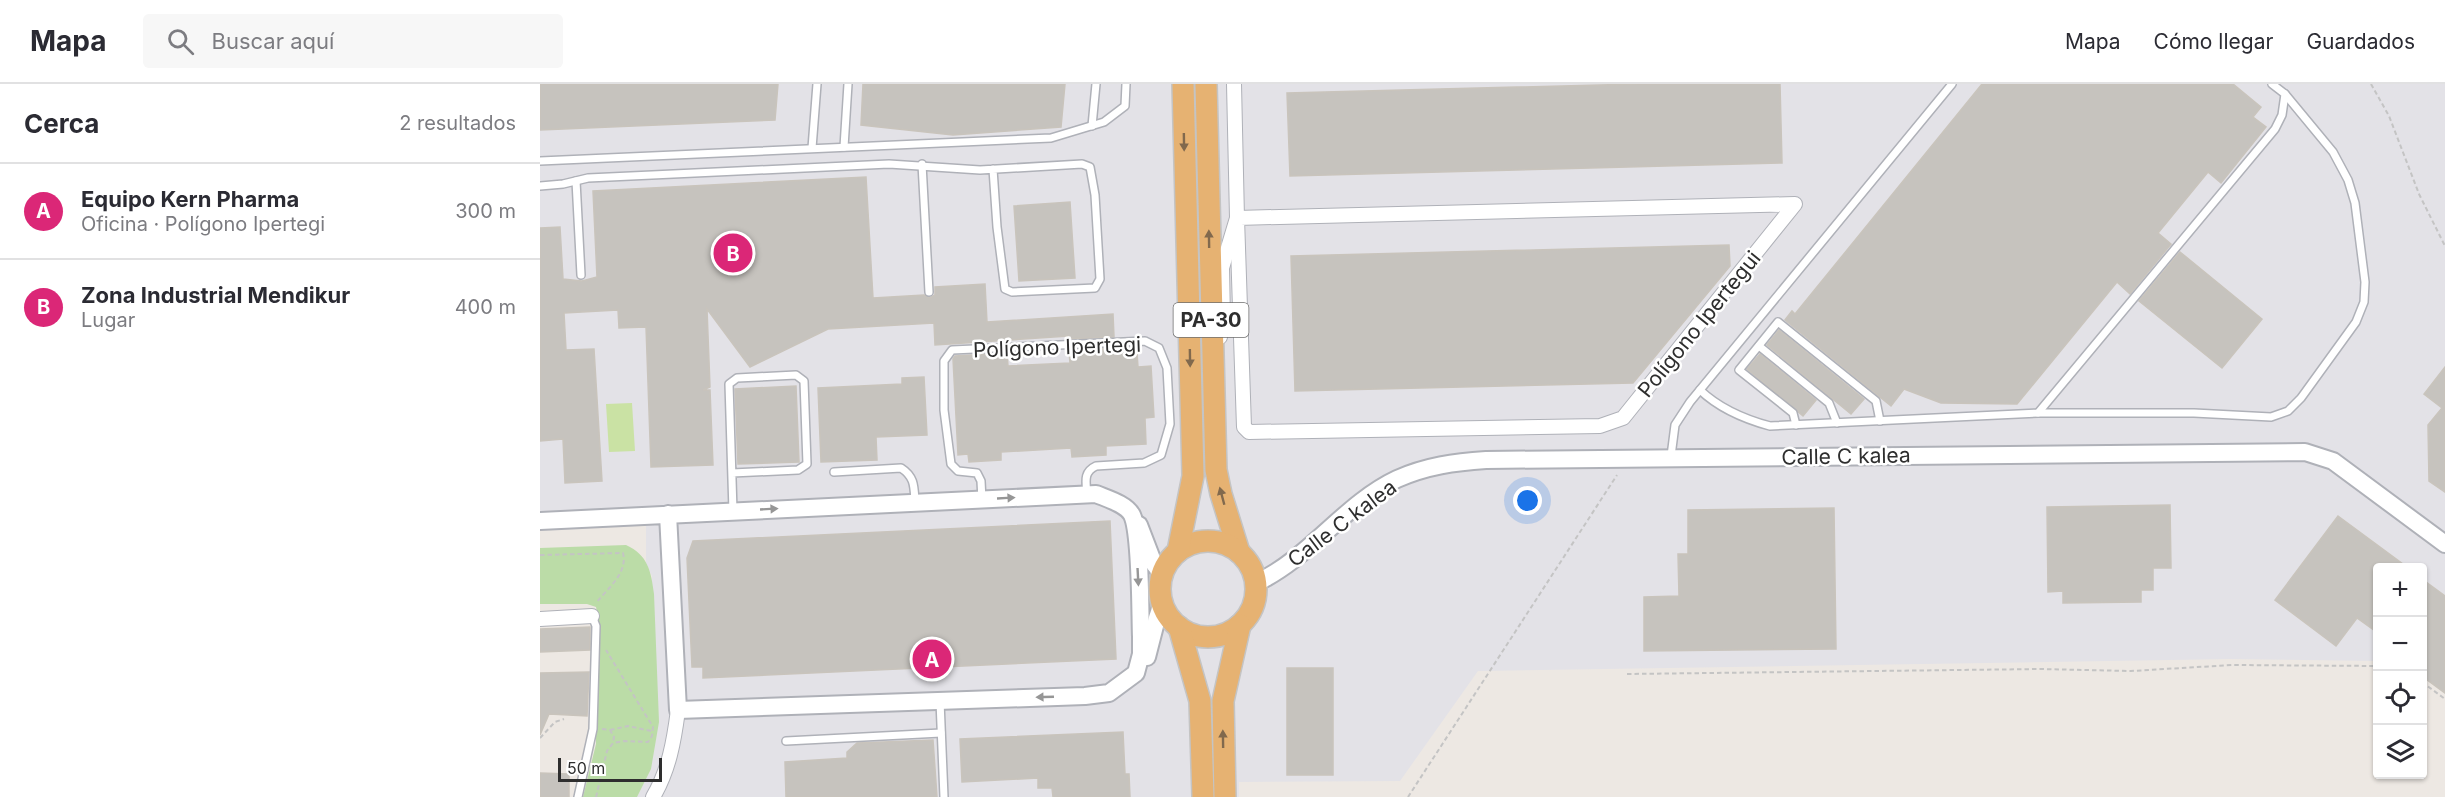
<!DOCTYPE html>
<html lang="es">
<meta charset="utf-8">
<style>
:root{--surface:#fff;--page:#f7f7f7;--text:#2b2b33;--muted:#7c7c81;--line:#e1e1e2;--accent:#db2777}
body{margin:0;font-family:Inter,sans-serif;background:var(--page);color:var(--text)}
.controls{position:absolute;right:18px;bottom:18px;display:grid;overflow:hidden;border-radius:6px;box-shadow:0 2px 4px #0004}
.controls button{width:54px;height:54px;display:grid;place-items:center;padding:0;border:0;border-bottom:2px solid var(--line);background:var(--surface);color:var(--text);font:30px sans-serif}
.scale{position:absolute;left:18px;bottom:15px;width:104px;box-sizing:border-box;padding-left:6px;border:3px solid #2e2e2e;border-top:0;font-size:16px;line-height:21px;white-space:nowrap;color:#2e2e2e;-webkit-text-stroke:4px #fff;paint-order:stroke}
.you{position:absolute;left:988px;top:417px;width:21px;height:21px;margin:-15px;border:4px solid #fff;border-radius:50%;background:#1a73e8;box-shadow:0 0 0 9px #1a73e833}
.badge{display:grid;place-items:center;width:39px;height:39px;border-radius:50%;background:var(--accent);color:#fff;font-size:20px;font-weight:700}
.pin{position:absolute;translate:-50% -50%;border:3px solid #fff;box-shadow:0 2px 6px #0006}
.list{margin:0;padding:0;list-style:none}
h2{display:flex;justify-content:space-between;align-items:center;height:78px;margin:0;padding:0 24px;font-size:26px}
h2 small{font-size:20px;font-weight:400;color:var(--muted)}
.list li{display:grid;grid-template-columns:39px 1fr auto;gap:18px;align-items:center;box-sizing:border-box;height:96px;padding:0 24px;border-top:2px solid var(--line)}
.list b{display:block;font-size:22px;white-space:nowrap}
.list p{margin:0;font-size:20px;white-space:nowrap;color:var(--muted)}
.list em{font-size:20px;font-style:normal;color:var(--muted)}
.icon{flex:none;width:33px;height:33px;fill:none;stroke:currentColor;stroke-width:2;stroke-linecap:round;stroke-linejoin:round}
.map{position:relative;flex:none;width:1905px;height:713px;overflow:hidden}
header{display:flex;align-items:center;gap:36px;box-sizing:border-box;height:84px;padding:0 30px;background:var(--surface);border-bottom:2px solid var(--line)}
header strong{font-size:28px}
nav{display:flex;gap:33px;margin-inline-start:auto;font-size:21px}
.search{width:420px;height:54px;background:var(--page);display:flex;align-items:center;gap:15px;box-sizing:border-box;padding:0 21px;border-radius:6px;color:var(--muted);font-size:22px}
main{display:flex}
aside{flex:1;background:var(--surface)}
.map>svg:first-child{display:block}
.industrial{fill:#e3e2e7}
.green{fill:#bbdca7}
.pitch{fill:#cae2a4}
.building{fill:#c6c3be;stroke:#c9c4bc;stroke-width:1.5}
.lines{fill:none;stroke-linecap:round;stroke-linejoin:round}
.service-casing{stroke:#afb1b8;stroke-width:10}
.minor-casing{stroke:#afb1b8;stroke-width:16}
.tertiary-casing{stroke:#afb1b8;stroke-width:20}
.trunk-casing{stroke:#c4c4c4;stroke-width:24}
.path{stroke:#c4c4c4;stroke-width:2;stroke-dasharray:4.5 3;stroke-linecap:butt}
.service{stroke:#fff;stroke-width:7}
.minor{stroke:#fff;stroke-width:14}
.tertiary{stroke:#fff;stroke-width:16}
.trunk{stroke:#e6b272;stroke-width:21}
.oneway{fill:#81694d}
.oneway2{fill:#969696}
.labels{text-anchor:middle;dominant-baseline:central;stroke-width:5;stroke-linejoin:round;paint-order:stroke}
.shield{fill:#fff;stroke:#6d6d6d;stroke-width:1.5}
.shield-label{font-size:20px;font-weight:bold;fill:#2e2e2e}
.street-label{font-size:21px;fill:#2e2e2e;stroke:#fff}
</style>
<header>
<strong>Mapa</strong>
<div class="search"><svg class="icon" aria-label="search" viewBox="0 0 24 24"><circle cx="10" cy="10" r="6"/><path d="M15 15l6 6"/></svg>Buscar aquí</div>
<nav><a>Mapa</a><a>Cómo llegar</a><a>Guardados</a></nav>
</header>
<main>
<aside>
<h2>Cerca<small>2 resultados</small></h2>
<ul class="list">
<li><span class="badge">A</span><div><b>Equipo Kern Pharma</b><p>Oficina · Polígono Ipertegi</p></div><em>300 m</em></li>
<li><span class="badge">B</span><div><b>Zona Industrial Mendikur</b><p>Lugar</p></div><em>400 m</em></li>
</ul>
</aside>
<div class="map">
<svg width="1905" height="713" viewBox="0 0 1905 713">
<rect width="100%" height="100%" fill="#ede8e3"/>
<polygon class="industrial" points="0,0 1905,0 1905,609 1883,592 1882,484 1838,484 1837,577 1690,575 938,587 860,697 699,698 699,713 97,713 111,685 112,492 106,480 106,432 0,435"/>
<path class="green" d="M86,461C108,471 111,487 114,510L119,638L111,685L97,713H43L56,660V571L60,543L56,523L47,520H0V464Z"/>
<polygon class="pitch" points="92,319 95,367 69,368 66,320"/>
<g class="building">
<polygon points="0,0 238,0 235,36 0,46"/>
<polygon points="323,0 525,0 521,43 413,51 321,41"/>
<polygon points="1098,0 1240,0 1242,79 750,92 747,9"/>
<polygon points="1442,0 1693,0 1721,23 1713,33 1726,43 1681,99 1668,88 1618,149 1631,160 1590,210 1577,198 1477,320 1401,319 1364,305 1351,322 1245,236 1252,227 1255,230"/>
<polygon points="326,93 333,214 384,211 390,214 395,211 395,203 445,200 447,238 573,230 574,253 529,255 529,252 395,261 394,239 288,245 210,283 167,225 170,303 163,306 170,306 173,381 111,383 106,243 79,244 78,226 24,229 26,266 54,265 62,397 25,399 23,355 0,357 0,144 20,143 23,195 42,197 57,193 53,107"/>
<polygon points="530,118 535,194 479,197 474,122"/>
<polygon points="1189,161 1190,182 1093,299 755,307 751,172"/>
<polygon points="1640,168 1722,235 1682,284 1599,217"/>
<polygon points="1239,246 1324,315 1311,330 1227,261"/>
<polygon points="575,264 590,264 597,269 598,283 611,282 614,333 605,334 606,360 566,362 566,371 532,373 531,364 461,368 461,376 429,378 428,370 418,371 413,275 415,272 467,269 468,282 530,279 529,266"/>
<polygon points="1220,270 1276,316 1263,332 1207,285"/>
<polygon points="1905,283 1905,408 1889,397 1888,341 1902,324 1884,310"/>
<polygon points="384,293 387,351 336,353 337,376 281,378 278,304 362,300 362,294"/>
<polygon points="256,302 259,378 198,380 195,305"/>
<polygon points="1630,421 1631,484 1613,484 1613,506 1601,506 1601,518 1523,519 1523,507 1508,508 1507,423"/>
<polygon points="1294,424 1296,565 1104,567 1104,513 1139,512 1138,470 1148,470 1148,426"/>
<polygon points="1798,432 1867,483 1838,483 1838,549 1817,534 1796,562 1735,516"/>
<polygon points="570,437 576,575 163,594 163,583 152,583 147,474 153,457"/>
<polygon points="1882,495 1905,512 1905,609 1882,592"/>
<polygon points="50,543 50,566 0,568 0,545"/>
<rect x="747" y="584" width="46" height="107"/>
<polygon points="49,588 47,632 9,630 0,651 0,589"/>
<polygon points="583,648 585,690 589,690 590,713 513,713 512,704 498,704 498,694 422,698 420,655"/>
<polygon points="393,656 397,713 246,713 245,678 307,674 307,668 317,659"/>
<polygon points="0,689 29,690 29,713 0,713"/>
</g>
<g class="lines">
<defs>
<g id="service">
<polyline points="552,42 556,0"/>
<polyline points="304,63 308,0"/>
<polyline points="272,64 277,0"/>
<polyline points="0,77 511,54 564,38 585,22 586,0"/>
<polyline points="382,80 389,208"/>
<polyline points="36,97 41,191"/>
<polyline points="0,102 23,100 48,94 349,80 440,86 542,80 550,83 555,111 560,195 555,204 472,208 465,205 457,143 453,85"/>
<polyline points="1219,262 1289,319 1297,339"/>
<path d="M1160,306C1180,325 1204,335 1230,342L1498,329L1735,45L1742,31L1745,10L1732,0"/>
<polyline points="1498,329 1654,329 1731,333 1748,327 1761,314 1816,238 1824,218 1825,198 1815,119 1808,96 1793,68 1745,10"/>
<polyline points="1256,341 1253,329 1199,286 1238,238 1336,317 1340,337"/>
<polyline points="1131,372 1135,341 1150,318 1412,0"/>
<path d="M294,388L361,384C375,393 374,403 375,418"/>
<polyline points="192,389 258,386 267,380 264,297 256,291 197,294 189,300 193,427"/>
<path d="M442,416L441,397L437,389L418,387L411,380L404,326V277L412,266L605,257L619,264L627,284L630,340L621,371L604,379L556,382C543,388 546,398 547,410"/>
<polyline points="400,617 404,713"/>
<polyline points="246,657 401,649"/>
<polyline points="38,713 53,645 56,542 52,532"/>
</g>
<g id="minor">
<polygon points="1255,120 1083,334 1060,342 709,348 704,343 697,134"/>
<polyline points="680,253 683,236 682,184 697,134 694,0"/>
<polyline points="0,535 52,532"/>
<path d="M113,713C129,686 134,657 138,626"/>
</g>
<g id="tertiary">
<path d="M0,437L556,410C568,415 586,420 592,431C601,450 600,529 601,553V570L596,589L569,609L545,612L138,626L128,430"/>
<polyline points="599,441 614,480 622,490"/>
<path d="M716,499C770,474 804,420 857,395C886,382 915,378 946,376L1765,368L1793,377L1905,460"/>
<polyline points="607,573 617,534 622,519"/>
</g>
<g id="trunk">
<polyline points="666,0 676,386 681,410 699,468"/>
<circle cx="668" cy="505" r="48"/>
<polyline points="638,467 653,392 643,0"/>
<polyline points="639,543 660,617 663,713"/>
<polyline points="685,713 683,617 700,541"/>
</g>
</defs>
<use href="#service" class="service-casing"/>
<use href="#minor" class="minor-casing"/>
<use href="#tertiary" class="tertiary-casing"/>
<use href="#trunk" class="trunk-casing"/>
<g class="path">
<polyline points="1831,0 1849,32 1879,110 1905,162"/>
<path d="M0,471L83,469C88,489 68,504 56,519"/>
<polyline points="1087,590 1501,585 1591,587 1692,581 1838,582"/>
<polyline points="1882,598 1905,615"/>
<polyline points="62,645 70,646 74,653 73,659"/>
<polyline points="70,646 88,642 111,647"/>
<polyline points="0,654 15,638 24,635"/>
<polyline points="56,713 67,667 73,659 84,657 108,658 112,652 113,643 66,566"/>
<polyline points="868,713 1077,391"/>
</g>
<use href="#service" class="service"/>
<use href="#minor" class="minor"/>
<use href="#tertiary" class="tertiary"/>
<use href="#trunk" class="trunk"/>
</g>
<defs><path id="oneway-solid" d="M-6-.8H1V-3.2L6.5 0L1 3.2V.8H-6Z" transform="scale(1.5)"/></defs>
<g class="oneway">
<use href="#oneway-solid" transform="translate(644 58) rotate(89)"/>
<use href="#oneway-solid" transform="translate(669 155) rotate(-91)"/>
<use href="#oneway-solid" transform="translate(650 274) rotate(89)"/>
<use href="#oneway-solid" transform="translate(682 412) rotate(-105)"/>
<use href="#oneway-solid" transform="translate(683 655) rotate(-91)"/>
</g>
<g class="oneway2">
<use href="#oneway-solid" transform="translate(466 414) rotate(-3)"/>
<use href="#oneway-solid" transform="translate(229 425) rotate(-3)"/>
<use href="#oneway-solid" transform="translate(598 493) rotate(87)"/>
<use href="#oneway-solid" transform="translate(505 613) rotate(178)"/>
</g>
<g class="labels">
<rect class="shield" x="633.5" y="219" width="75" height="34" rx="4.5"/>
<g class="shield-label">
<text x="671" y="236">PA-30</text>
</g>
<g class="street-label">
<text transform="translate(1159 240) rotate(-51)">Polígono Ipertegui</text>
<text transform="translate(517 263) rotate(-2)">Polígono Ipertegi</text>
<text transform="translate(1306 372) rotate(-1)">Calle C kalea</text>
<text transform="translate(802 439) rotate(-37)">Calle C kalea</text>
</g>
</g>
</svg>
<div class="controls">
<button>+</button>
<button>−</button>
<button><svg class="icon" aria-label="locate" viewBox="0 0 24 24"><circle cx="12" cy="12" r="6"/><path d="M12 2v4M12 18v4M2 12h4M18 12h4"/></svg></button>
<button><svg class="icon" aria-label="layers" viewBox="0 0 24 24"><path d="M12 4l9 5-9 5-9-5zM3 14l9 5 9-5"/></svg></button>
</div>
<div class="scale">50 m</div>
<div class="you"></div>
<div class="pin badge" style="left:392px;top:575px">A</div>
<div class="pin badge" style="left:193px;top:169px">B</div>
</div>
</main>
